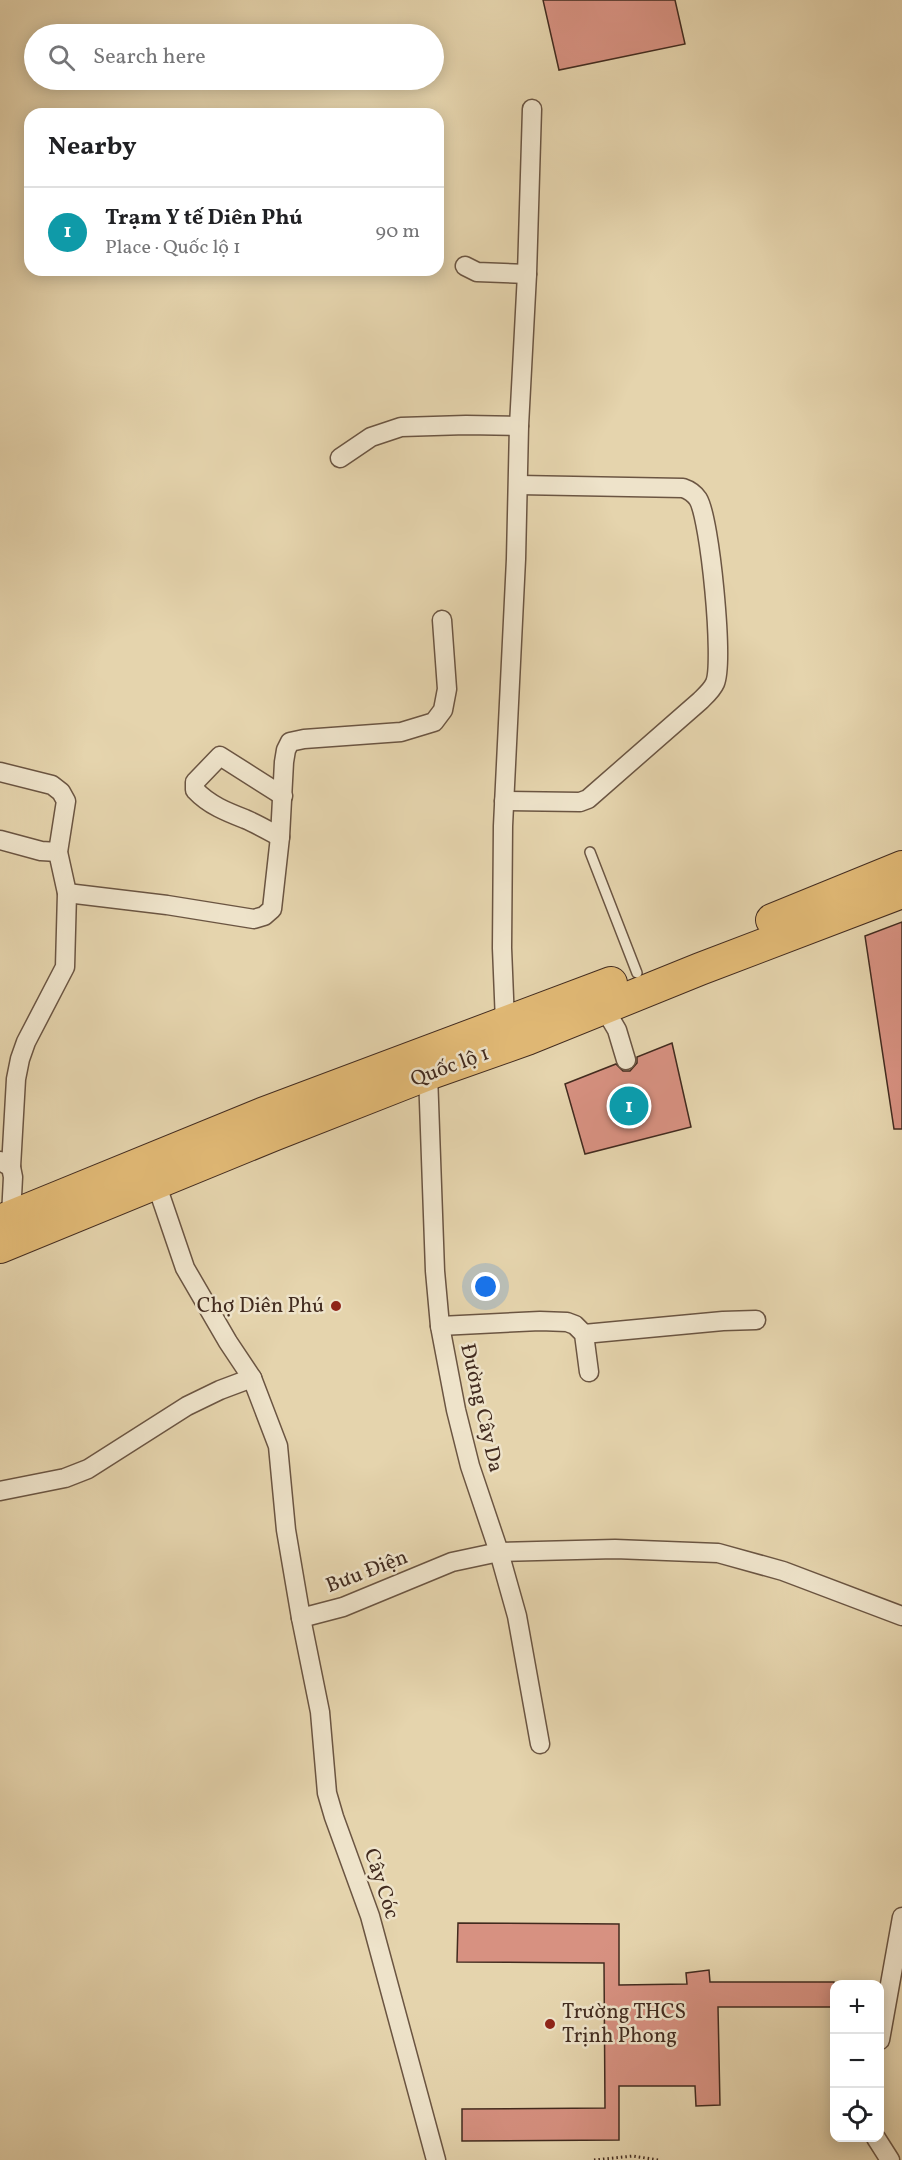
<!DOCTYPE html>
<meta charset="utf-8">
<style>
:root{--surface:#fff;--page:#f2f2f2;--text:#202124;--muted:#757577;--line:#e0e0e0;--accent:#0b8043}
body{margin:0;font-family:Vollkorn,serif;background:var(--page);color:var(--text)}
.controls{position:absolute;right:18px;bottom:18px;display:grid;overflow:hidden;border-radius:12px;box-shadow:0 3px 15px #0003}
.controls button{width:54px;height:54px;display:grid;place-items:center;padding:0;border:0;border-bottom:2px solid var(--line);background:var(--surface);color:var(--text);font:30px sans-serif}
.you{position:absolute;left:486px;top:1287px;width:21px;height:21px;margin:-15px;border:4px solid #fff;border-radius:50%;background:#1a73e8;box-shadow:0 0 0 9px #1a73e833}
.badge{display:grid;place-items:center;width:39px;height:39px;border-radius:50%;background:var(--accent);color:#fff;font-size:20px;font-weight:700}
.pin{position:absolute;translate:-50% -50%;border:3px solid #fff;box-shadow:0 2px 6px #0006}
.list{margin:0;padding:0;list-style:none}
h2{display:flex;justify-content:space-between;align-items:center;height:78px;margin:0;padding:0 24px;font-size:26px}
h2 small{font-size:20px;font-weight:400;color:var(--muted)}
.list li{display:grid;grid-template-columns:39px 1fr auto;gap:18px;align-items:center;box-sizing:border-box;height:90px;padding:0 24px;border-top:2px solid var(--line)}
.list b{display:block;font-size:22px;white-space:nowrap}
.list p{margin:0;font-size:20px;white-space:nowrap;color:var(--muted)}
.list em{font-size:20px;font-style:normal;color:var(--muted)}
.icon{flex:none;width:33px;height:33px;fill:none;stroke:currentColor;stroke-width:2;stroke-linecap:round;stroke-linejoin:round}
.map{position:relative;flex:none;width:902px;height:2160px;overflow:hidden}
.search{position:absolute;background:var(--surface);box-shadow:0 3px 15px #0003;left:24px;top:24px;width:420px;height:66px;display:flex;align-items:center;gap:15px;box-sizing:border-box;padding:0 21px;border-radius:33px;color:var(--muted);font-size:22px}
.panel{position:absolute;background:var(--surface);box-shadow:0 3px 15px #0003;left:24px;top:108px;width:420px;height:168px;border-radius:18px}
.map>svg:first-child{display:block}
.building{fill:#d79181;stroke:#422b1f;stroke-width:1.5}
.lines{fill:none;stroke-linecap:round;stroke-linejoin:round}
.service-casing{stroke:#6b5542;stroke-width:12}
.minor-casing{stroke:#6b5542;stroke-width:21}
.trunk-casing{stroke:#422b1f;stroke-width:34}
.path{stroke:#422b1f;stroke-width:3;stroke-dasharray:1.5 3;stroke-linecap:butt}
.service{stroke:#eee3ca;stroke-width:9}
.minor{stroke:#eee3ca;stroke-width:18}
.trunk{stroke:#e2ba76;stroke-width:32}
.poi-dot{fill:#8f2418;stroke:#eee3ca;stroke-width:2}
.labels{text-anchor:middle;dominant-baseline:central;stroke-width:5;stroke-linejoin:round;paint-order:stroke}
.street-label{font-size:21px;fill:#422b1f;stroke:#eee3ca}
.poi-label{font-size:21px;fill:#422b1f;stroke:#eee3ca;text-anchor:end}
</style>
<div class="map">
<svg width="902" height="2160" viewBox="0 0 902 2160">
<rect width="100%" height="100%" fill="#e5d4ad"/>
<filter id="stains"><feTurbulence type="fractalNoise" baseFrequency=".00333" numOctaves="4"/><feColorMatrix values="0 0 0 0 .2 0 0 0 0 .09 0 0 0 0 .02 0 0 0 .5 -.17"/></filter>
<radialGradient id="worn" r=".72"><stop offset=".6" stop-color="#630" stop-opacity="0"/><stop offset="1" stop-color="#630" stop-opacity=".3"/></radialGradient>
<g class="building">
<polygon points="543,0 675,0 685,44 559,70"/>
<polygon points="902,922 902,1129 894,1129 865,936"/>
<polygon points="672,1043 691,1127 585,1154 565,1084 616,1064 623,1071 630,1071 637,1063 637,1057"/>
<polygon points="458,1923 619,1924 619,1985 687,1984 686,1973 709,1970 710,1982 834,1982 834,2007 718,2007 720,2105 696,2106 695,2086 619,2086 619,2140 462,2141 462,2109 605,2108 604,1963 457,1962"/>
</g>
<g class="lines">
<defs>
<polyline id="service" points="590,852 637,973"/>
<g id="minor">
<polyline points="465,266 477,272 527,274"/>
<polyline points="340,458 371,437 401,427 466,425 519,426"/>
<polyline points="0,772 52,785 61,792 66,801 58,852 67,893 65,967 26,1042 20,1059 16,1079 11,1167"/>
<path d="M504,801L580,802L588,799L700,701C705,696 712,690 715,683C724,662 710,518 698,499C694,493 689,490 683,488L519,485"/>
<path d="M280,837C269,831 257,824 245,819C227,812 209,805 195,790V782L220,756L283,796"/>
<polyline points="0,840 41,851 58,852"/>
<polyline points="67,893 167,905 254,919 264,916 272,909 280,837 284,762 286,750 290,742 304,739 401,732 434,722 443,710 447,689 442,620"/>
<polyline points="604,1008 617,1030 626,1060"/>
<polyline points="505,1022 502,948 503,826 516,559 519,426 527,274 532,109"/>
<polyline points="428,1074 435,1271 440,1326 456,1410 470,1466 499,1552 517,1616 540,1744"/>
<polyline points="0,1161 11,1167 13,1177 11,1216"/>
<polyline points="156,1183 185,1268 228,1342 252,1378 278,1446 286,1530 301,1618 343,1607 452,1562 499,1552 615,1549 718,1553 783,1571 902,1616"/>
<polyline points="440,1326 540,1321 567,1322 575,1325 584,1334 589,1372"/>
<polyline points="584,1334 723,1321 756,1320"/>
<polyline points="0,1491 65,1478 88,1469 187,1406 220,1390 252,1378"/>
<polyline points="301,1618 320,1712 327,1793 334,1817 370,1916 436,2160"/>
<polyline points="880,2040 902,1917"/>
<polyline points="876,2138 890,2160"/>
</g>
<g id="trunk">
<polyline points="772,920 902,867"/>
<polyline points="0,1221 262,1114 611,983"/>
<polyline points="0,1247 273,1135 428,1074 527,1039 700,969 902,892"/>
</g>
</defs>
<use href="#service" class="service-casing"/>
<use href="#minor" class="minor-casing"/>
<use href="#trunk" class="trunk-casing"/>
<polyline class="path" points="594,2160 633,2156 658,2160"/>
<use href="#service" class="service"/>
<use href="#minor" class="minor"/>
<use href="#trunk" class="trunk"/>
</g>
<g class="poi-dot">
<circle cx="336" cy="1306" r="6"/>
<circle cx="550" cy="2024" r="6"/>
</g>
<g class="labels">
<g class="street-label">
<text transform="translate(450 1067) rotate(-20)">Quốc lộ 1</text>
<text transform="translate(481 1408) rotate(77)">Đường Cây Da</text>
<text transform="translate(367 1572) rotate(-21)">Bưu Điện</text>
<text transform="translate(381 1884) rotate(72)">Cây Cóc</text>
</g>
<g class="poi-label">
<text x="324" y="1306">Chợ Diên Phú</text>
<text x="562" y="2012" text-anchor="start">Trường THCS<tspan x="562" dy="24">Trịnh Phong</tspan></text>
</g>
</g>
<rect width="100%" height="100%" filter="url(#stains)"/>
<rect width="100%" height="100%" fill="url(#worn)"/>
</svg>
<div class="controls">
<button>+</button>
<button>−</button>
<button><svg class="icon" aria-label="locate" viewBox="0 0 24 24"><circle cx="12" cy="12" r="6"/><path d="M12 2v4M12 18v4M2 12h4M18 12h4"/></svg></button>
</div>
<div class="you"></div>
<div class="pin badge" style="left:629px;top:1106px;background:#0f9aa8">1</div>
<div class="search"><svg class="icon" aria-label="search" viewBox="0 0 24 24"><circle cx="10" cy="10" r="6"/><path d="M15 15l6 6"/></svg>Search here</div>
<section class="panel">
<h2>Nearby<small></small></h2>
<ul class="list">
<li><span class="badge" style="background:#0f9aa8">1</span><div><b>Trạm Y tế Diên Phú</b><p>Place · Quốc lộ 1</p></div><em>90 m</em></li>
</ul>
</section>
</div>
